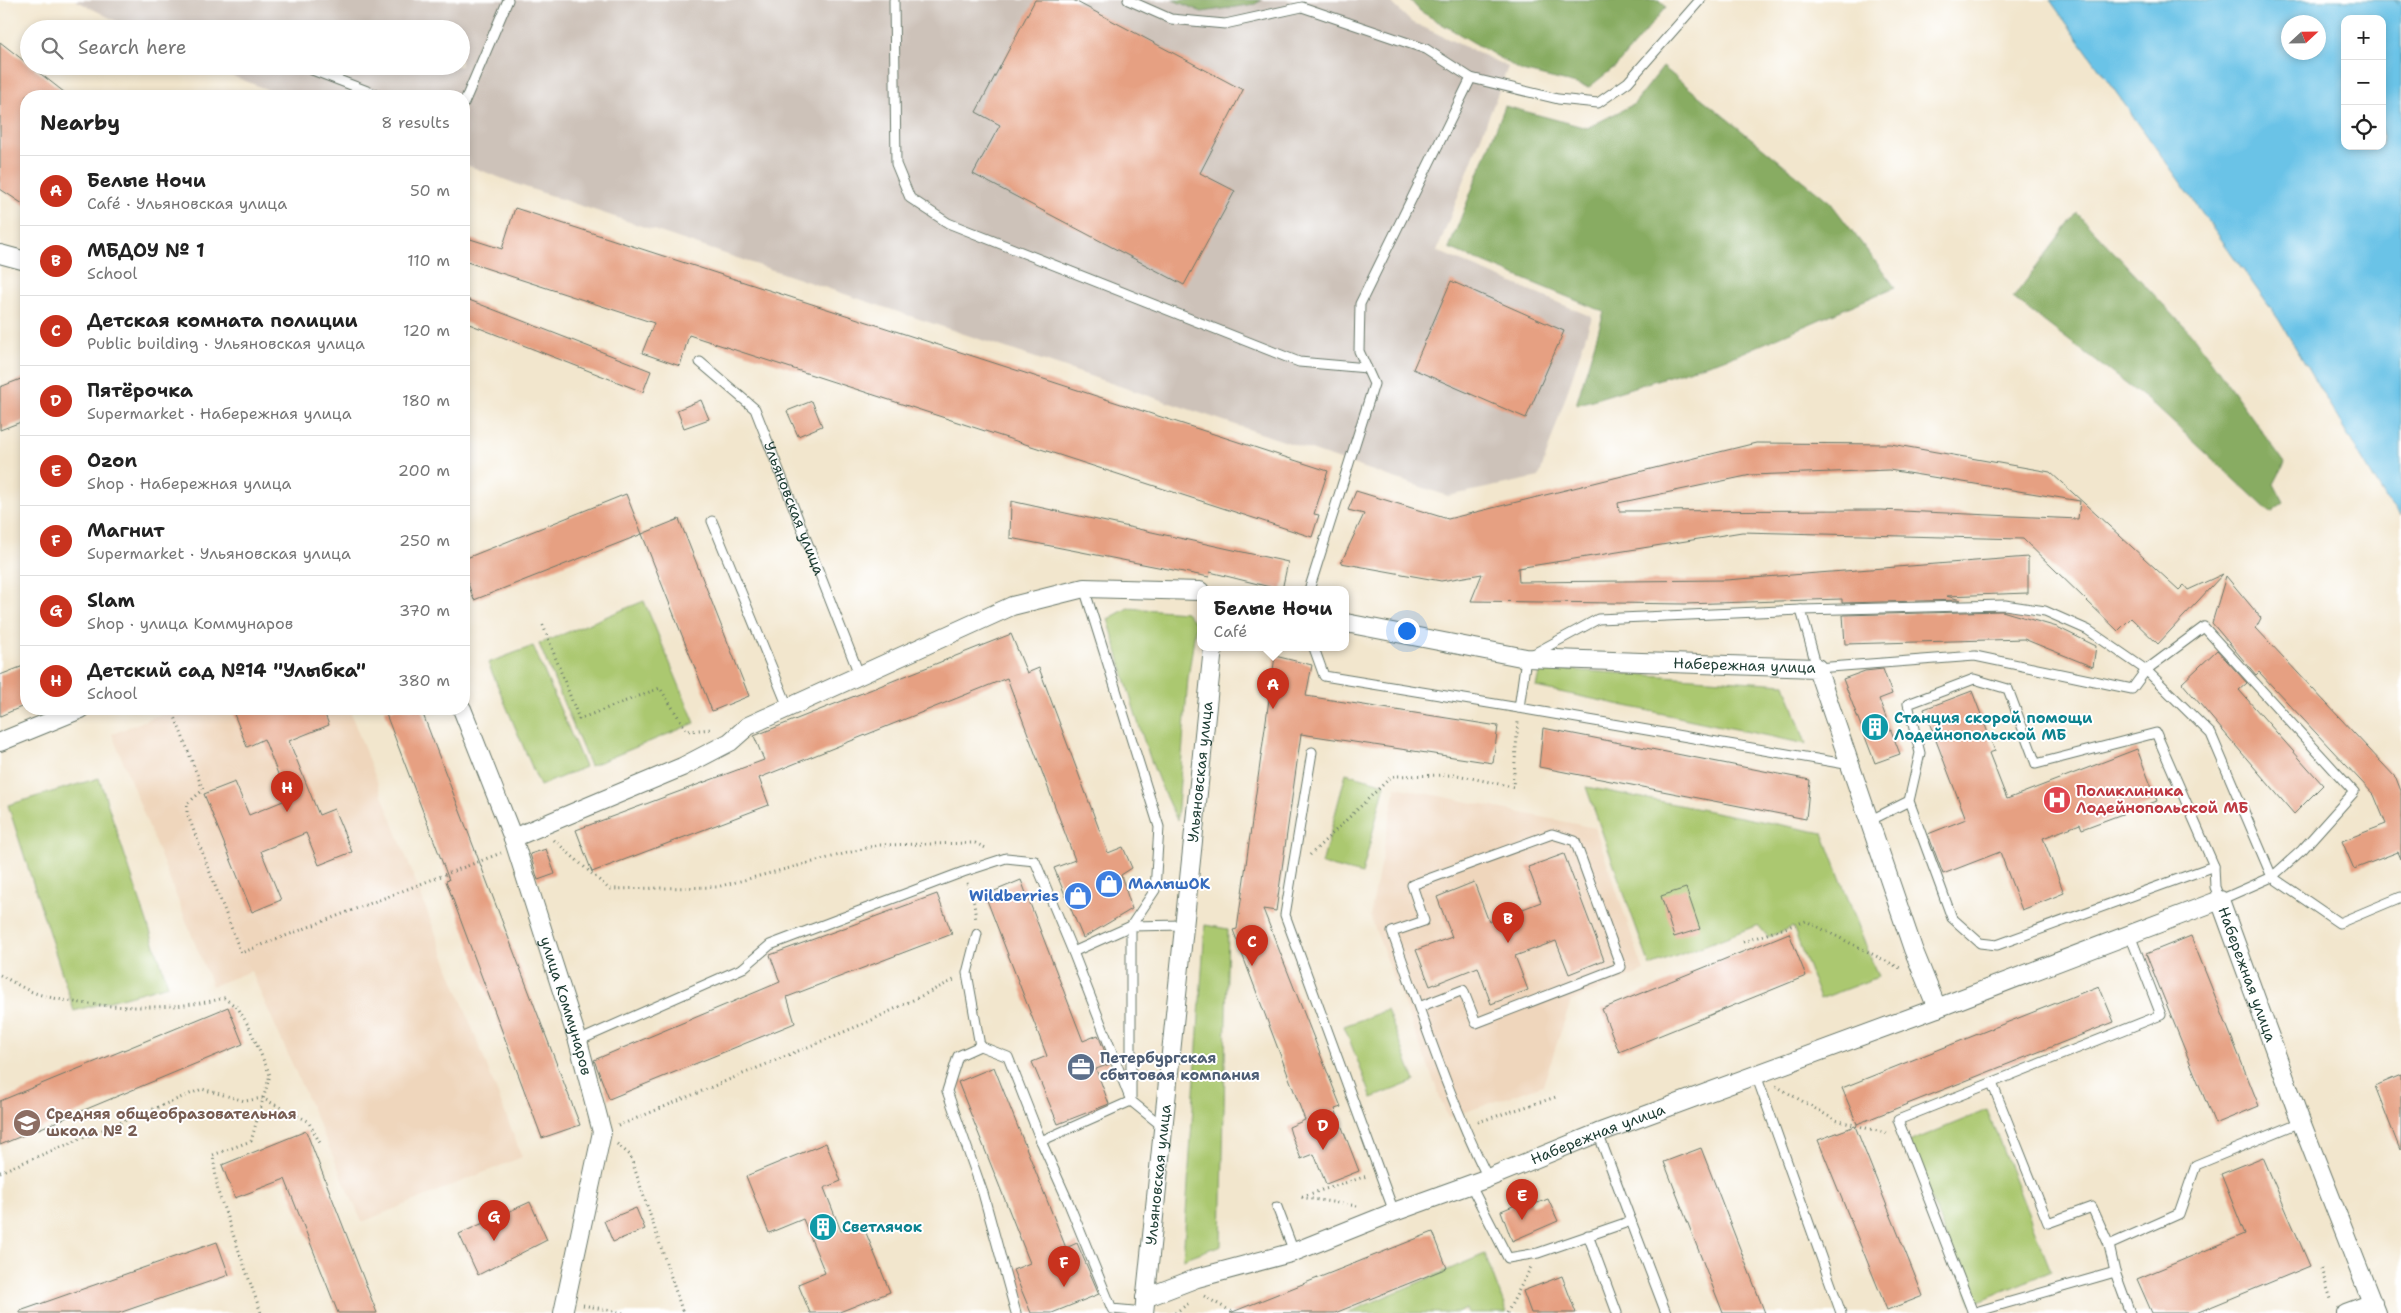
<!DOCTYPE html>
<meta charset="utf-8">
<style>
:root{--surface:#fff;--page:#f2f2f2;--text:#222;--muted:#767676;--line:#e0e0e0;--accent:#c8321e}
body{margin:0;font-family:"Shantell Sans",sans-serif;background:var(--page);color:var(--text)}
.controls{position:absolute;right:15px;top:15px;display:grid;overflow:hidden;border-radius:10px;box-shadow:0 2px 8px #0003}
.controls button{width:45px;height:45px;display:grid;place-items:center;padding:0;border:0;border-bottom:1px solid var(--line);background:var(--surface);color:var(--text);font:25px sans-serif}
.compass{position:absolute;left:2281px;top:15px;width:45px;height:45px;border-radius:50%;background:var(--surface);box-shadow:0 2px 8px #0003;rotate:68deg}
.you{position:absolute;left:1406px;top:630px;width:18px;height:18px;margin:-12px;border:4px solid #fff;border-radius:50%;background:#1a73e8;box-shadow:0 0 0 8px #1a73e833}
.badge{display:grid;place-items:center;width:32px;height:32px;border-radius:50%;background:var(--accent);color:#fff;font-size:16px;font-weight:700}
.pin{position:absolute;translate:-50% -41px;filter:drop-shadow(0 1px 2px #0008)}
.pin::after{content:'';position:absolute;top:26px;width:18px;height:15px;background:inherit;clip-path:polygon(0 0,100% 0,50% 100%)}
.popup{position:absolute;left:1197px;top:586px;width:152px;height:65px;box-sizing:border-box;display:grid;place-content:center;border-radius:10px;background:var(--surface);filter:drop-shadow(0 1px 4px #0005);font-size:16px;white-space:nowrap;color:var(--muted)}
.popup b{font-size:19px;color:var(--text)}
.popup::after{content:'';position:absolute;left:50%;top:100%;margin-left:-10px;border:10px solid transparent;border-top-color:var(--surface)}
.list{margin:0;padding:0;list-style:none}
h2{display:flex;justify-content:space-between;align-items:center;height:65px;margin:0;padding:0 20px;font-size:21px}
h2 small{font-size:16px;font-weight:400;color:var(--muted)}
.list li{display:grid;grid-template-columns:32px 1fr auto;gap:15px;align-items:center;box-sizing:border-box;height:70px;padding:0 20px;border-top:1px solid var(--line)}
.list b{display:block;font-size:19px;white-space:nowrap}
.list p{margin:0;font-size:16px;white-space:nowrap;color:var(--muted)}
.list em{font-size:16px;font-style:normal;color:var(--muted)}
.icon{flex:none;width:28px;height:28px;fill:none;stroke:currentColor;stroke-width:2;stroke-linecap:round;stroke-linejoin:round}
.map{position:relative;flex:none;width:2401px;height:1313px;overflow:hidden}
.search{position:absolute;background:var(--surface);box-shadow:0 2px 8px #0003;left:20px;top:20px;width:450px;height:55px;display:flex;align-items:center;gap:12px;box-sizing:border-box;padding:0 18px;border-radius:28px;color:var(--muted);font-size:19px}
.panel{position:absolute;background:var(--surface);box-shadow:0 2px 8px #0003;left:20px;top:90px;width:450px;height:625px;border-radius:20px}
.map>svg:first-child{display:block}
.built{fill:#efd6bc}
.industrial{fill:#cdc2b9}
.green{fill:#abc86f;stroke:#658252}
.forest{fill:#88ac62;stroke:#54744b}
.water{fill:#6ac3e7;stroke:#44808e;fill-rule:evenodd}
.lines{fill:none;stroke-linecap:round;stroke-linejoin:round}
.ferry{stroke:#36656a;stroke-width:1;stroke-dasharray:6 5;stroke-linecap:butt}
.building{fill:#e6a082;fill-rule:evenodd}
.lane-casing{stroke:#69786a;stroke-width:11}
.street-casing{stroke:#69786a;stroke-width:20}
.path{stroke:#69786a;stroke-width:3;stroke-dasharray:1 4;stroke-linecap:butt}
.lane{stroke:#fff;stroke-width:9}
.street{stroke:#fff;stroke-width:18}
.labels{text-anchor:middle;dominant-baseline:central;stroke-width:4;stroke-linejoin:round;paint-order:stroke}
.street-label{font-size:15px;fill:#1f3d34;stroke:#fff}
.culture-label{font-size:15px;font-weight:bold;fill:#0d838f;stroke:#fff;text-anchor:start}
.health-label{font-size:15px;font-weight:bold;fill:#be3a42;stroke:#fff;text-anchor:start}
.shop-label{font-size:15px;font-weight:bold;fill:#366cbe;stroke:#fff;text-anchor:start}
.service-label{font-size:15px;font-weight:bold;fill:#4e5e75;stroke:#fff;text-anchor:start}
.education-label{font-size:15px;font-weight:bold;fill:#785e54;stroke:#fff;text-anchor:start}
</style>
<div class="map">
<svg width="2401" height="1313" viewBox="0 0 2401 1313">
<rect width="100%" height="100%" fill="#fff"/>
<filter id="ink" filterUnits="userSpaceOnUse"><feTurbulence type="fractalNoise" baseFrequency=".02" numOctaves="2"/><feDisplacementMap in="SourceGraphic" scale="10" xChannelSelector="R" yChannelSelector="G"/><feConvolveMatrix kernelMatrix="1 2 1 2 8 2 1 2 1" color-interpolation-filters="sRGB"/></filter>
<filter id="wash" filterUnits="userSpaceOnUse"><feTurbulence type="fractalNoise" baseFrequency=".0096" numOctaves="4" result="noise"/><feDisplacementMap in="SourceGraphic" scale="20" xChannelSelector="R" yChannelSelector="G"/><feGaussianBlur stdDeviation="1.12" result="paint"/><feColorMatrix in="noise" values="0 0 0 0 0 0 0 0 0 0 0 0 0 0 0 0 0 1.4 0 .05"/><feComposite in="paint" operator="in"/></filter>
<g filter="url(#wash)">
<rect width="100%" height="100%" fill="#f2e6cd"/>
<g class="built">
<polygon points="173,709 349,709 522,1157 362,1222 251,971 212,986 112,734"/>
<polygon points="1396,787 1595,828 1644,971 1571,1001 1543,1085 1448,1118 1370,916"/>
</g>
<polygon class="industrial" points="75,0 1389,0 1410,21 1508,67 1437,251 1592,317 1539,477 1448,496 519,185 464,164 464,96 284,96 207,66 461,66 461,29 132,29"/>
<g class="green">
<polygon points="644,601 695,723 590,766 539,644"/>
<path d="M1128,608L1186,612L1196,624L1188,678L1177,820C1144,757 1128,686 1108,619Z"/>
<polygon points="533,646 585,767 540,786 488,663"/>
<polygon points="1540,668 1785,684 1806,744 1536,687"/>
<polygon points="1346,773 1385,784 1362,874 1322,864"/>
<polygon points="99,778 168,985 74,1011 8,805"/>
<polygon points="1586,787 1823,833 1878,977 1820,999 1793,927 1768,937 1758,925 1650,966"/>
<polygon points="1205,925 1228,929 1221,1245 1183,1259"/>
<polygon points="1387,1010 1415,1081 1372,1098 1344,1026"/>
<polygon points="1987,1110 2051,1271 1972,1304 1909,1142"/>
<polygon points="1485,1254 1507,1313 1469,1313 1467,1309 1457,1313 1347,1313"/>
</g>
<g class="forest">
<polygon points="1173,0 1262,0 1255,4 1202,12"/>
<polygon points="1410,0 1660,0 1666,7 1616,66 1589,87 1522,71 1420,11"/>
<polygon points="1663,67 1830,202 1895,287 1737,355 1576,405 1604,312 1449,248 1505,106 1587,128 1634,104"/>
<polygon points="2077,213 2194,337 2285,463 2274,484 2284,503 2271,513 2155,406 2013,298"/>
</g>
<path class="water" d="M2050,0H2401V516L2386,499L2279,320ZM2345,19H2382V146H2345ZM2288,22H2318V52H2288Z"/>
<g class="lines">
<polyline class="ferry" points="2394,0 2401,9"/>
</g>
<g id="blocks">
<g class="building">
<polygon points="1035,0 1073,0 1243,90 1200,173 1235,191 1184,285 973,174 1000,125 976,112"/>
<polygon points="0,42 69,96 26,96 26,206 0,189"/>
<polygon points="515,208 1328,471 1314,514 1319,515 1312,537 689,335 680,366 642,353 654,323 464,261 464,237 502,249"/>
<polygon points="1451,281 1564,331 1526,418 1413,369"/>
<polygon points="464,298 651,371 643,392 464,322"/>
<polygon points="26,377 26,420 0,430 0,387"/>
<polygon points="701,400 709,419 684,428 677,410"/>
<polygon points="812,401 822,426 798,436 787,411"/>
<path d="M1756,443L1891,444L2050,472L2179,590L2184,585L2188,590L2223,574L2158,644L2131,618L2118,631L2023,539L1742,532L1518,568L1519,582L1726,580L2028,557V593L1946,596L1961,600L1842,603V599L1685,604L1471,601L1482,574L1441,581L1341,563L1364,514L1348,510L1356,491L1448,519ZM1889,470L2080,501L2078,519L1880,510L1619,511L1618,503L1751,475Z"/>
<polygon points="626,494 642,534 474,600 464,573 464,559"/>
<polygon points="1011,501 1288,562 1282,590 1210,572 1209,577 1010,538"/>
<polygon points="679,519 749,696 712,711 642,534"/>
<polygon points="2226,576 2261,618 2256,628 2396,778 2401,791 2401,859 2398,852 2354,869 2342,841 2386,824 2374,795 2259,672 2256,675 2212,623"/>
<polygon points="2002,611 2057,627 2096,646 2093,667 2024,639 1845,644 1843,615"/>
<polygon points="1011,634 1027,673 1039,668 1108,853 1123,847 1132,868 1121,875 1132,909 1083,938 1054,868 1075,860 1007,678 759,778 769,805 592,872 576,830 764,760 754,736"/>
<polygon points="2217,650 2247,683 2239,690 2323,785 2294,814 2182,683"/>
<polygon points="1275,656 1312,665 1306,696 1498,726 1493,763 1301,734 1276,911 1263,909 1341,1107 1335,1109 1359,1171 1326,1184 1314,1154 1301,1159 1291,1134 1289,1127 1305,1120 1233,930 1237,929"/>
<polygon points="26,665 26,705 0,716 0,675"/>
<polygon points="1883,669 1892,694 1879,699 1900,754 1875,763 1843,679 1865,671"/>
<polygon points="1972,691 1995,751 1989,753 2007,799 2137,749 2157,801 2082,829 2080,824 2043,838 2064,893 2022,910 2000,852 1943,874 1928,834 1966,819 1924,709"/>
<polygon points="232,709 323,709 329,725 289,741 319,815 334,809 352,852 319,865 306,833 261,851 281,900 252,912 204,794 235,782 249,815 288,799 264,739 247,747"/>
<polygon points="384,709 421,709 580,1125 542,1138 446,881 449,880"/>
<polygon points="1543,728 1810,780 1806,819 1539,767"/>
<polygon points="546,849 555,874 538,880 530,854"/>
<polygon points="1564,854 1604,960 1569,974 1556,941 1515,956 1528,990 1491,1004 1478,967 1430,986 1416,950 1452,937 1437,897 1474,882 1489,922 1541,902 1528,867"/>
<polygon points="1021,880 1083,1041 1098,1035 1110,1064 1096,1069 1109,1104 1058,1124 1032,1062 1047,1056 985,895"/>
<polygon points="1686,888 1700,929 1674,937 1661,896"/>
<polygon points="937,894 952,934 787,997 795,1023 609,1099 594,1060 780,982 770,955"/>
<polygon points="1789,933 1806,976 1619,1052 1602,1009"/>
<polygon points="2191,936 2259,1106 2215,1124 2146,954"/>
<polygon points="2099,986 2114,1022 1857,1124 1842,1088"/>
<polygon points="228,1007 243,1044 0,1145 0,1101"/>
<polygon points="994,1067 1066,1248 1077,1243 1099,1294 1052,1313 1031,1313 1013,1270 1030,1263 958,1082"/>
<polygon points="2401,1075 2401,1149 2400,1150 2375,1086"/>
<polygon points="1855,1126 1923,1296 1887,1310 1818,1140"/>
<polygon points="306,1131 377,1313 338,1313 285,1179 235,1198 222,1165"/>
<polygon points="826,1143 841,1181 824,1188 841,1231 862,1223 890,1292 837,1313 810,1313 798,1284 825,1273 803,1219 769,1233 746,1176"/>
<polygon points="1701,1148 1765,1313 1723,1313 1664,1162"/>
<polygon points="2263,1157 2310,1266 2196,1313 2152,1313 2137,1279 2245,1234 2221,1174"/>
<polygon points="1530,1199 1532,1205 1548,1199 1558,1221 1512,1241 1501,1211"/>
<polygon points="530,1202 547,1240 478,1275 459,1234"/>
<polygon points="636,1208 645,1229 613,1242 604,1221"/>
<polygon points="1433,1232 1447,1268 1335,1313 1230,1313"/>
<polygon points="217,1242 229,1275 119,1313 20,1313 20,1311"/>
<polygon points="1562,1276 1576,1313 1531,1313 1523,1291"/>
</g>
</g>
</g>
<g filter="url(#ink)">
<use href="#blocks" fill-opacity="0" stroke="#69786a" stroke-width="1"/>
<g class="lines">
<defs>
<g id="lane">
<polyline points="894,0 896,164 910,198 948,223 1299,362 1367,368"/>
<polyline points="1128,0 1171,19 1225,24 1302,7 1426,49 1471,78 1558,99 1598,103 1628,82 1700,0"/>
<polyline points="302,66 380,96"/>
<polyline points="464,103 508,0"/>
<path id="s1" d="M700,362L755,409L859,674"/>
<polyline points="712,521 788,707"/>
<polyline points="1084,588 1159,827 1155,890 1131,926 1073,952 1131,1101 1041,1141 1067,1199 1112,1309 1144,1312"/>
<polyline points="1309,590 1374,384 1359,351 1360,304 1471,78"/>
<polyline points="1801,610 1598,619 1526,658 1519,708 1851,765"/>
<polyline points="1314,648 1324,676 1519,708"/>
<polyline points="1312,752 1285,915 1394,1212"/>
<polyline points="1869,821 1909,801 1952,918 1980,943 1997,945 2214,866 2156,733 2036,764 2008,689 1974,679 1908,704 1920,753 1909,801"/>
<polyline points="2214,866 2215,887 2220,900 2272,877 2211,734 2146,670 2088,630 2045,611 2005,605 1801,610 1817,668 1975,656 2132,689 2146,670 2204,627 2354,792 2302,850 2272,877 2339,923 2401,897"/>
<polyline points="977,934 967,973 980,1046 1008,1057 1041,1141"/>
<path d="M1419,1007L1463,990L1476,1023L1621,967L1575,841L1552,834L1412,885L1424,921L1392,932C1422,1015 1449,1099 1488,1178"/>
<polyline points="578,1041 743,968 770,945 963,872 1006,858 1035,861 1073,952"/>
<polyline points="980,1046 958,1056 947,1091 983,1193 1016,1313"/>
<polyline points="1756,1075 1841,1313"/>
<polyline points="1992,1083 2048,1223 2092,1207 2109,1245 2115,1272 2130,1313"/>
<polyline points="1162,1126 1131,1101 1131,926 1184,925"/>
<polyline points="1470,1184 1508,1258 1538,1253 1631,1221 1598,1133"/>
<polyline points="1277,1207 1294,1252"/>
<polyline points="1631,1221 1666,1313"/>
<polyline points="1588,1235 1617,1313"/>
<polyline points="2109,1245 2179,1214 2196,1165 2301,1122"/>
<polyline points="1972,1313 2115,1272"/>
<polyline points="1973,1313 1898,1120 2161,1015 2130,935"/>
</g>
<g id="street">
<polyline points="0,254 26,261"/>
<path id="s2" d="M1346,623L1526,658L1817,668L1913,949L1937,1008"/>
<path id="s3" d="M462,709L513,838L578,1041L602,1132L563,1313"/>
<polyline points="0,742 81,709"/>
<polyline points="513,838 682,767 730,742 748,726 1012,606 1084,588 1200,591"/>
<path id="s4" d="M1145,1298L1197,1278L1294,1252L1394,1212L1488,1178L1598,1133L1937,1008L2220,900L2298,1114L2376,1313"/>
<path id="s5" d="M1144,1313L1213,648"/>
<polyline points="2346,1313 2373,1303"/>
</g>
</defs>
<use href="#lane" class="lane-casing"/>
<use href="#street" class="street-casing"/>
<g class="path">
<polyline points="543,625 579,719 660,688 687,731 713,729"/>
<polyline points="172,709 203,790 187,804 187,813 241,953 501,853"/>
<polyline points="554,840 609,889 717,887 878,845 975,843 988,849"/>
<polyline points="1310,855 1392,776 1457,775 1513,787 1518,722"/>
<polyline points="967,883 974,903 976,921"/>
<polyline points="1743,942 1806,921 1900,968"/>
<path d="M0,975C12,981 25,990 38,994C88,1009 173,1012 224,998L238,1008L249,1027L270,1075L251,1141L213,1155L218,1192L261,1313"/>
<polyline points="1776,1086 1835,1120 1889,1134"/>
<polyline points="1478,1122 1556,1097"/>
<polyline points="618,1126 870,1021 956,979"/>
<polyline points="617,1144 630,1155 683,1313"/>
<polyline points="0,1172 202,1089 245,1101 262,1098 308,1121 321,1145"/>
<polyline points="1357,1206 1300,1197 1367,1176"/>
<polyline points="2321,1269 2332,1302"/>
<polyline points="1204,1296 1234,1313"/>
<polyline points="583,1305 623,1313"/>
<polyline points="1175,1313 1189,1303"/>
<polyline points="1507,1313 1531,1267"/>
</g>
<use href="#lane" class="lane"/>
<use href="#street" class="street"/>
</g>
</g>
<defs>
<symbol id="building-disc" viewBox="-11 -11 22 22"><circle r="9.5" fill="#0f9aa8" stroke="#fff"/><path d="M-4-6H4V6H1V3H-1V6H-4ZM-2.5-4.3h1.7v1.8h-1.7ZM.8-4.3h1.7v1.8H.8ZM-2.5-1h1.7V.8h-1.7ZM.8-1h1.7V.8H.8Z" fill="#fff"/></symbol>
<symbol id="hospital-disc" viewBox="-11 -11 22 22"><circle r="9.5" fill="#e0444e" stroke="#fff"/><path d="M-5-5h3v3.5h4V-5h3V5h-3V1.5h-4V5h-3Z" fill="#fff"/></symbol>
<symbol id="shop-disc" viewBox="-11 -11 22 22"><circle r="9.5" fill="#3f7fe0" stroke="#fff"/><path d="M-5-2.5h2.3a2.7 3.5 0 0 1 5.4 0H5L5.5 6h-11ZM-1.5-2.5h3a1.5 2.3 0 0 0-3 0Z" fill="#fff"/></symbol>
<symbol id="office-disc" viewBox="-11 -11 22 22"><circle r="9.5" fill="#5c6f8a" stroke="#fff"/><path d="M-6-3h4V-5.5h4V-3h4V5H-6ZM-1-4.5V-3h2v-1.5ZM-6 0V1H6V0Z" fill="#fff"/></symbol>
<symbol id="school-disc" viewBox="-11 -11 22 22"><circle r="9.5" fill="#8d6e63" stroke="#fff"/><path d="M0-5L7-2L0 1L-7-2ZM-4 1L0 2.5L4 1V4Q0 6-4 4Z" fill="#fff"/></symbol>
</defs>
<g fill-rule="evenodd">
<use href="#building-disc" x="1859" y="711" width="32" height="32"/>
<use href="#hospital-disc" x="2041" y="784" width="32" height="32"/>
<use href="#shop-disc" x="1093" y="868" width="32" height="32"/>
<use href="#shop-disc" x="1062" y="880" width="32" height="32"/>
<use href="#office-disc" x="1065" y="1051" width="32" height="32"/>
<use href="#school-disc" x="11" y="1107" width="32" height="32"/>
<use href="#building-disc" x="807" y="1211" width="32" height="32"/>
</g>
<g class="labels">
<g class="street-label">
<text stroke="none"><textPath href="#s1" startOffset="179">Ульяновская улица</textPath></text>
<text stroke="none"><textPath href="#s2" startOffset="402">Набережная улица</textPath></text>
<text stroke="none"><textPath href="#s5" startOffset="544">Ульяновская улица</textPath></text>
<text stroke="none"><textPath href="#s4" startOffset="1226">Набережная улица</textPath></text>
<text stroke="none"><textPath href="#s3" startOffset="315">улица Коммунаров</textPath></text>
<text stroke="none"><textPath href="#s4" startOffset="482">Набережная улица</textPath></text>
<text stroke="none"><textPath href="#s5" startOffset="139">Ульяновская улица</textPath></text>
</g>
<g class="culture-label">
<text x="1894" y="718">Станция скорой помощи<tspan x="1894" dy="17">Лодейнопольской МБ</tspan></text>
<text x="842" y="1227">Светлячок</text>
</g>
<g class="health-label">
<text x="2076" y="791">Поликлиника<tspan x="2076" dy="17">Лодейнопольской МБ</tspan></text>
</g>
<g class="shop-label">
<text x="1128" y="884">МалышОК</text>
<text x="1059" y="896" text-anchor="end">Wildberries</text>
</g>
<g class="service-label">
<text x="1100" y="1058">Петербургская<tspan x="1100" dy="17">сбытовая компания</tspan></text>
</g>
<g class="education-label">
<text x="46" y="1114">Средняя общеобразовательная<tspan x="46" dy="17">школа № 2</tspan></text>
</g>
</g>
</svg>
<div class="controls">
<button>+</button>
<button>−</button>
<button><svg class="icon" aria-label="locate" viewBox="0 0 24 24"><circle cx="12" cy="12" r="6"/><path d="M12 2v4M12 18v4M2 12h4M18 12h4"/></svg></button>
</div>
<svg class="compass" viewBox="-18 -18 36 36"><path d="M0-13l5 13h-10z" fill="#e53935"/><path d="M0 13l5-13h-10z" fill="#767676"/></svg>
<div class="you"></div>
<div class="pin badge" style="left:1273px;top:709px">A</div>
<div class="popup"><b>Белые Ночи</b>Café</div>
<div class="pin badge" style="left:1508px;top:943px">B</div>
<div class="pin badge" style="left:1252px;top:966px">C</div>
<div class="pin badge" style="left:1323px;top:1150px">D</div>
<div class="pin badge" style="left:1522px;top:1220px">E</div>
<div class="pin badge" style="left:1064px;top:1287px">F</div>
<div class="pin badge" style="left:494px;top:1241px">G</div>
<div class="pin badge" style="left:287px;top:812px">H</div>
<div class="search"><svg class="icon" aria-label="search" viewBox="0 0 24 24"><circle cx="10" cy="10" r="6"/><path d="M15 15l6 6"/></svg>Search here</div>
<section class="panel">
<h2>Nearby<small>8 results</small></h2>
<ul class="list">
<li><span class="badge">A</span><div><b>Белые Ночи</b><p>Café · Ульяновская улица</p></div><em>50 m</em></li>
<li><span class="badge">B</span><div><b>МБДОУ № 1</b><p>School</p></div><em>110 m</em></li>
<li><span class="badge">C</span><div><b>Детская комната полиции</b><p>Public building · Ульяновская улица</p></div><em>120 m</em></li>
<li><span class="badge">D</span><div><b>Пятёрочка</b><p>Supermarket · Набережная улица</p></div><em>180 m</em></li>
<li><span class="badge">E</span><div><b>Ozon</b><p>Shop · Набережная улица</p></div><em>200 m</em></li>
<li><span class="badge">F</span><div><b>Магнит</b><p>Supermarket · Ульяновская улица</p></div><em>250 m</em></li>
<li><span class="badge">G</span><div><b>Slam</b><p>Shop · улица Коммунаров</p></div><em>370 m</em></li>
<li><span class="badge">H</span><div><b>Детский сад №14 &quot;Улыбка&quot;</b><p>School</p></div><em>380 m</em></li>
</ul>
</section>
</div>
